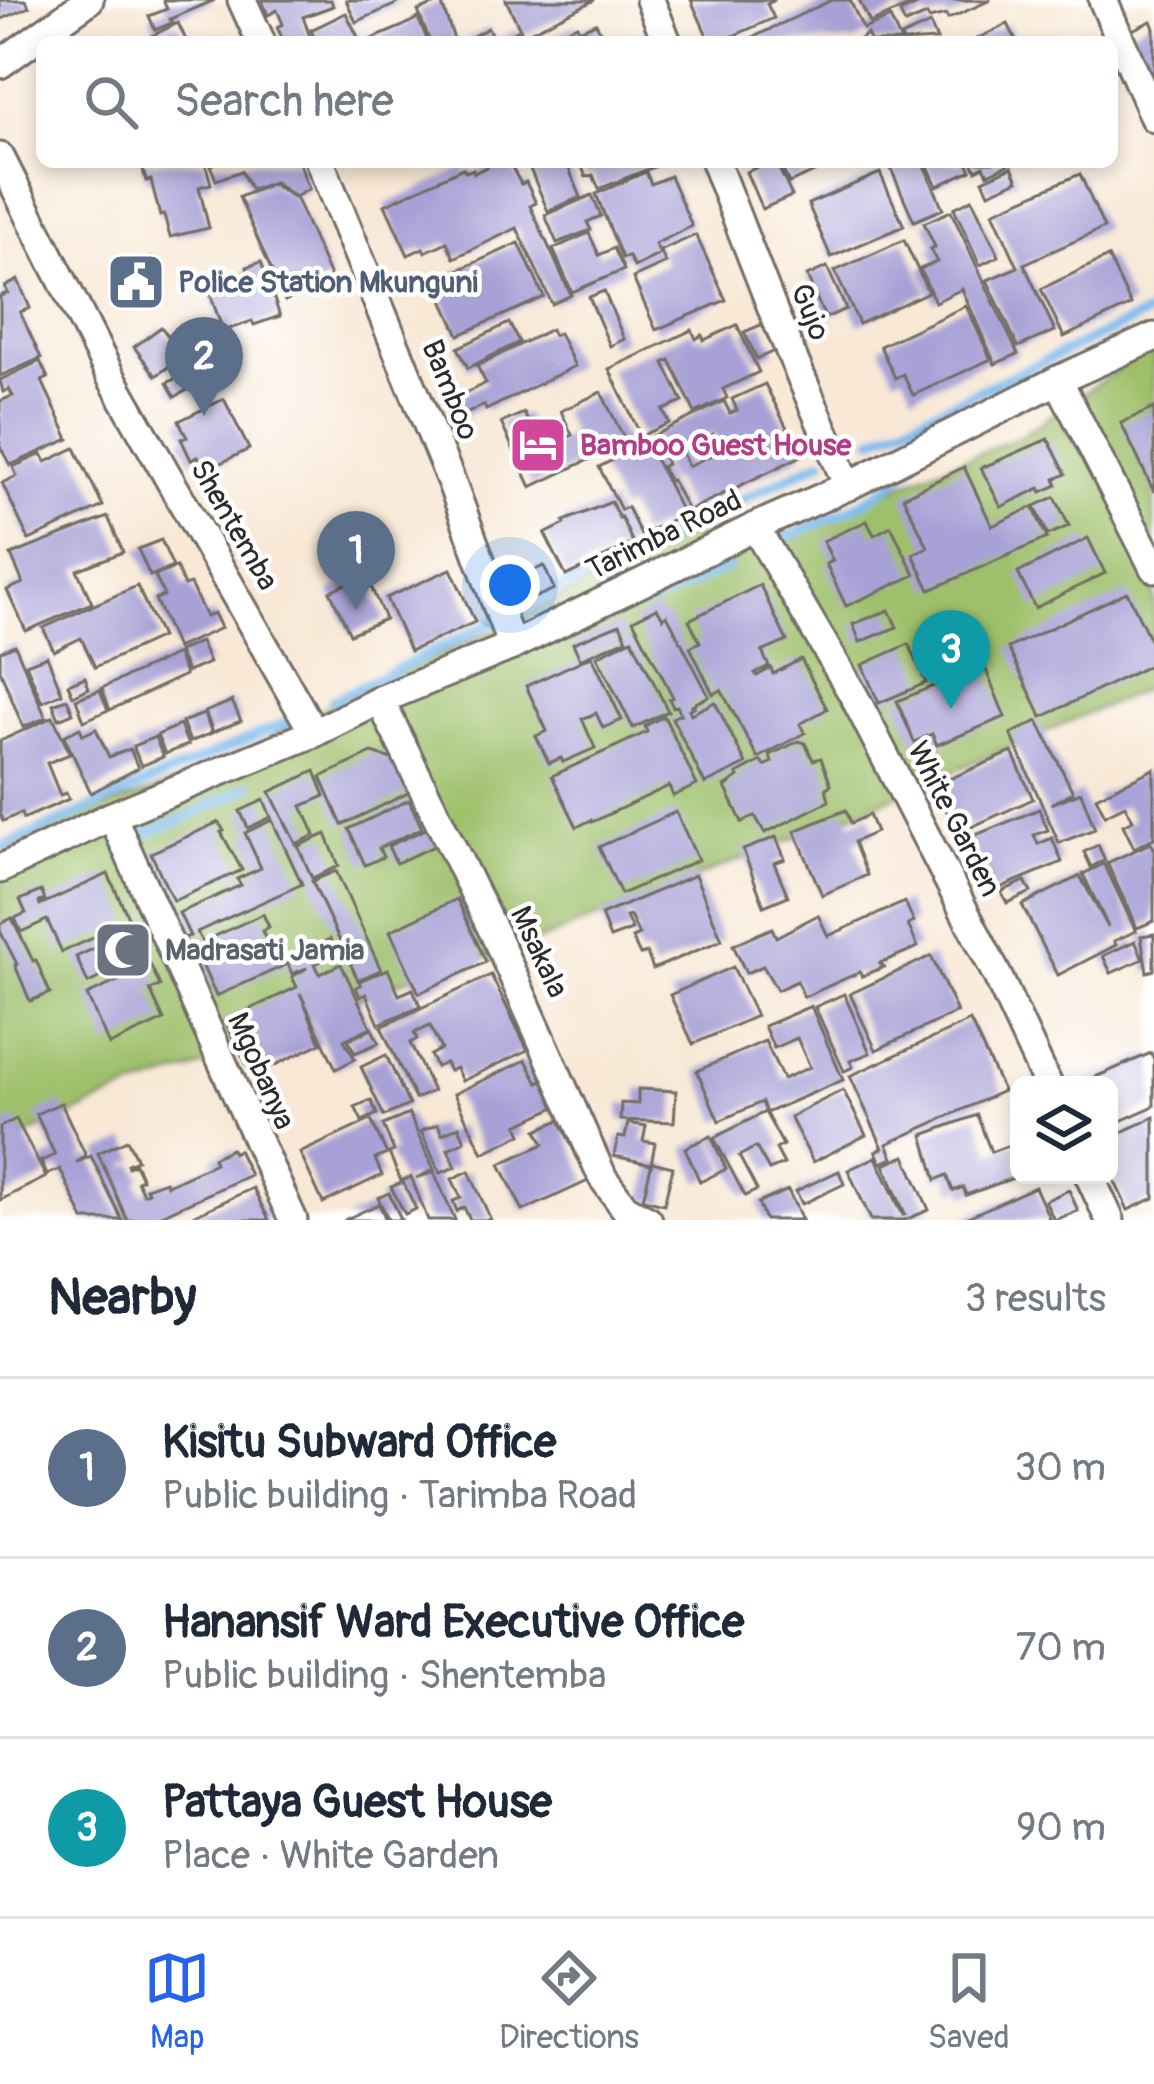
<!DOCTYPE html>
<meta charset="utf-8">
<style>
:root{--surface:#fff;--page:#f6f6f7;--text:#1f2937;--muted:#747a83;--line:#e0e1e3;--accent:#2563eb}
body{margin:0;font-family:Pangolin,sans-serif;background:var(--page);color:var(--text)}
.controls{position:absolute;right:36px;bottom:36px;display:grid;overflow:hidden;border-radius:18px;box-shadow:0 6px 18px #0003}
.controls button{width:108px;height:108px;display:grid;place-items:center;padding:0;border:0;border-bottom:3px solid var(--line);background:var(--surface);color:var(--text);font:60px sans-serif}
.you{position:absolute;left:510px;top:585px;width:42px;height:42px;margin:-30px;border:9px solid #fff;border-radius:50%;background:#1a73e8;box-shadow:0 0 0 18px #1a73e833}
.badge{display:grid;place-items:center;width:78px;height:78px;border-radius:50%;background:var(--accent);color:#fff;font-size:39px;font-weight:700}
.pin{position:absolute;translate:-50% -99px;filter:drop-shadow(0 3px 6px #0008)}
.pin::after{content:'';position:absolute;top:63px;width:42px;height:36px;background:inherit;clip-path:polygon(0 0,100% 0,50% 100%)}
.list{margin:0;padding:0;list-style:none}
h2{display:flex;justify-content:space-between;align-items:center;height:156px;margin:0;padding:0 48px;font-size:51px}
h2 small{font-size:39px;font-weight:400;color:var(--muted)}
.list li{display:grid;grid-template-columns:78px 1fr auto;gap:36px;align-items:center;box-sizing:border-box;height:180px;padding:0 48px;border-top:3px solid var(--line)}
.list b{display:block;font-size:45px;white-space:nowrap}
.list p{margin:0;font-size:39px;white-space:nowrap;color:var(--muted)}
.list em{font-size:39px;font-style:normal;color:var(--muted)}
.icon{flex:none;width:66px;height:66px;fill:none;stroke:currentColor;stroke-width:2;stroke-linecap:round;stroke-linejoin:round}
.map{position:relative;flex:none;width:1154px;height:1220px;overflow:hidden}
.search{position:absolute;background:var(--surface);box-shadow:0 6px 18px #0003;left:36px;right:36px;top:36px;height:132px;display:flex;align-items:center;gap:30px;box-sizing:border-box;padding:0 42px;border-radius:18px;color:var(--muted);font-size:45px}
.sheet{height:696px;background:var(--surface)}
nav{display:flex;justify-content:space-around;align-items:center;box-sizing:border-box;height:168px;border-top:3px solid var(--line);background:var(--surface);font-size:33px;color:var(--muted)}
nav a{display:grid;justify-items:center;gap:6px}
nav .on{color:var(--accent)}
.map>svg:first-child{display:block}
.green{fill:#9ec06a;stroke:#64764a;stroke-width:3}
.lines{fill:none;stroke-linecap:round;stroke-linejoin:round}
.stream{stroke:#79b9ed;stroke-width:10}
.building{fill:#a8a1d6;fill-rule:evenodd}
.minor-casing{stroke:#736d66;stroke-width:33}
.minor{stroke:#fff;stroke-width:27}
.labels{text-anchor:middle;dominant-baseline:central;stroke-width:9;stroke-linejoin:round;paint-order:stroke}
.service-label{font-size:30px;font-weight:bold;fill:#4e5e75;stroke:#fff;text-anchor:start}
.street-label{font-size:30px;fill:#2b2b2b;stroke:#fff}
.hotel-label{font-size:30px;font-weight:bold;fill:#b23c85;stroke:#fff;text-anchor:start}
.worship-label{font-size:30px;font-weight:bold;fill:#5b616d;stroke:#fff;text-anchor:start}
</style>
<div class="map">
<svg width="1154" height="1220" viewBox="0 0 1154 1220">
<rect width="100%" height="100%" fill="#fff"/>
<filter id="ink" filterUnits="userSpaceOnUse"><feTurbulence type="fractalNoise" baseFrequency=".00833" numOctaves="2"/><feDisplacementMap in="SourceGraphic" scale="24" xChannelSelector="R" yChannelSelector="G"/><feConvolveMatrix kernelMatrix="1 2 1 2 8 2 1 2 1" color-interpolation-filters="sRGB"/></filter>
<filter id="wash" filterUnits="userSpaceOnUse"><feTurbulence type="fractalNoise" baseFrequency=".004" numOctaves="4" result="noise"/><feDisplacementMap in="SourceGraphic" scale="48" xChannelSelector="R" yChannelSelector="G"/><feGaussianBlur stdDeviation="2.7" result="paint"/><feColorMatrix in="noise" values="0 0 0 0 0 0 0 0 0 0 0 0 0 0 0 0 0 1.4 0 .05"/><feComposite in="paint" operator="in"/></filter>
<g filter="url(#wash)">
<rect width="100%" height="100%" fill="#f8e8d5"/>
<polygon class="green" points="1154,345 1154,685 832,823 511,952 435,967 351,1002 283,1023 217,1062 119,1094 0,1147 0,857 75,818 186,780 254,748 308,716 422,662 504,626 681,537 794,531 930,472 1018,438"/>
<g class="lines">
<g class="stream">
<polyline points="873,439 1154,311"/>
<path d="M782,539C827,518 881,502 912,463"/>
<polyline points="649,604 728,567"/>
<polyline points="332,701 823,460"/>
<polyline points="128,842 196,813 250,786"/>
<polyline points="0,848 294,719"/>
</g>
</g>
<g id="blocks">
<g class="building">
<polygon points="0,0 26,0 29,7 0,20"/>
<polygon points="163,0 215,0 170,19 172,23 155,30 149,16 167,9"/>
<polygon points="262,0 331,0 333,6 303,17 312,42 284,42 277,27 283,24 277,10 268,15"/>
<polygon points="346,0 405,0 356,22"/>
<polygon points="506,0 595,0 523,35"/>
<polygon points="691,0 775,0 767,4 774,18 719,42 710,42"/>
<polygon points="832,0 850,0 863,29 890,18 901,42 871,42 867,34 855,42 743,42"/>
<polygon points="859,0 911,0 913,4 870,23"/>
<polygon points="915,0 991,0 948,19 946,15 929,19 927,15 905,24 900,13 917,5"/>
<polygon points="441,2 455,42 430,42 418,11"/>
<polygon points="346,13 360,41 316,42 311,30"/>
<polygon points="418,18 428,42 365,42 403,26"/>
<polygon points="1151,21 1154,28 1154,78 1139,47 1134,50 1126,33"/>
<polygon points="178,23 187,42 139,42"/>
<polygon points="596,23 603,37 597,42 553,42 551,37 577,25 579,30"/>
<polygon points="930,24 937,40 903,42 901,37"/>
<polygon points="1008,24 1017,42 970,42"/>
<polygon points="488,28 495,41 517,30 523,42 462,42"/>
<polygon points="141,162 205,162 211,184 199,187 209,228 170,237 164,215 160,216 151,180 146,181"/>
<polygon points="215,162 299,162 309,189 295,197 274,182 251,190 241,171 216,180 211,167"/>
<polygon points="490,162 509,162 521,184 526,182 536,203 530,206 571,295 552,304 517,228 454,258 447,242 425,252 423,248 408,255 385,205 463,168 466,172 473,169 474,173 492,164"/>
<polygon points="527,162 566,162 581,197 548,211"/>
<polygon points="580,162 666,162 599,189 593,175 586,177"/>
<polygon points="769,162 776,162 792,196 762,209 746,172"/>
<polygon points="779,162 837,162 789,183"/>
<polygon points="888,162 923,162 943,209 914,221"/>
<polygon points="926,162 967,162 971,170 937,186"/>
<polygon points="972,162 1014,162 988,174 984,166 976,170"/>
<polygon points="1012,167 1018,180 989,193 983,180"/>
<polygon points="646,172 651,184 670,176 692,226 655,244 660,254 634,267 629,257 622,258 596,194"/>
<polygon points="880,173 904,226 831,257 808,204"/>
<polygon points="1080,174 1104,228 1024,264 1055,331 1018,347 987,280 1018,267 993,212"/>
<polygon points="272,184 296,199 331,279 285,301 239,197"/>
<polygon points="592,195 601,216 587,222 591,230 557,243 545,215"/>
<polygon points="972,199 999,256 980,265 954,208"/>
<polygon points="951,211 1018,354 995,364 962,289 935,302 920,269 937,262 930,249 935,247 924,223"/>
<polygon points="589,233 599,255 614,248 624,270 572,292 553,249"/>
<polygon points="696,235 726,300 656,330 633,278 666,263 660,251"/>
<polygon points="904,240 928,292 859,324 835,271"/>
<polygon points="519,243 544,297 459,335 434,281"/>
<polygon points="1108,257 1131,305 1064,337 1041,289"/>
<polygon points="151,258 164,287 130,303 117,274"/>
<polygon points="261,262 280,316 254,325 252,321 223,331 207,285 248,271 247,267"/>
<polygon points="827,267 846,309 825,318 807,276"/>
<polygon points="18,280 30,308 20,312 41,358 0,376 0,296 8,293 5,287"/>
<polygon points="604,291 624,339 610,346 589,297"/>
<polygon points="966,306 991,359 913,395 903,374 895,378 880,346"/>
<polygon points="509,323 519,342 468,368 458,348"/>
<polygon points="763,324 776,350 757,359 744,332"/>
<polygon points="737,325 759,372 723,389 727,398 695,413 670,360 664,363 683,402 663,410 669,423 641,436 609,369 692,330 696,339 702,335 704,340"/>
<polygon points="161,327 184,355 156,376 134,347"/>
<polygon points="551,329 553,335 559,333 575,366 486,410 484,405 462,416 453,399 486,383 477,366"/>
<polygon points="40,361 48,378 42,381 69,439 10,465 0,446 0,401 13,396 9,389 3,392 0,380"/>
<polygon points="181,376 189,389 175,397 167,383"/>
<path d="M765,384L801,456L688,511L672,480L669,481L661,467L667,464L653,436L724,401L730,413L737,410L732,399ZM713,434L721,451L688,466L680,449Z"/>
<polygon points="601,392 626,442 531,487 501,423 524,413 533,432 547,425 554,441 540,447 541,449 572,435 561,411"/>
<polygon points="224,399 249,449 205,471 198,456 191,460 181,439 187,437 179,421"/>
<polygon points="1154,408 1154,492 1121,423"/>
<polygon points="1048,439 1066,474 1055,479 1057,485 1042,492 1040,488 1001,507 981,468"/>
<polygon points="647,443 683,514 641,535 627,507 621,510 599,467"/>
<polygon points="75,448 103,506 29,540 2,483 17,476 13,467 42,454 46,462"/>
<polygon points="964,467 992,526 1033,507 1047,538 930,590 913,554 928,547 903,497"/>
<polygon points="1055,497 1069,526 1048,535 1035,506"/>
<polygon points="611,502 619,518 621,517 633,543 566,576 545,534 565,524 564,521"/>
<polygon points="108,517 123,552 77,570 92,603 26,631 7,590 23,583 11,555"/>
<polygon points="867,521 874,535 891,526 915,575 846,606 826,564 833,561 823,541"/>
<polygon points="1088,538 1105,573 1035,608 1018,573"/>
<polygon points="161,540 173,567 150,576 138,549"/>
<polygon points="544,566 554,589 527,601 517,578"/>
<polygon points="176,567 184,586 190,584 206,617 214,613 221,628 176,648 155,599 164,596 155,576"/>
<polygon points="451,569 475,622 410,651 386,598"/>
<polygon points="366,575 385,619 350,634 330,591"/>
<polygon points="760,585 787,641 762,652 769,666 755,673 757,676 771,668 773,674 801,659 827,709 800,724 805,733 758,758 721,690 713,694 690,647 700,642 689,620"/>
<polygon points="137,586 161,637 95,667 81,638 54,651 43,628"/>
<polygon points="1127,592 1154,648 1154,663 1042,717 1008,648"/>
<polygon points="657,608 663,618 667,615 709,696 692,705 694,707 689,709 691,714 715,702 746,764 705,784 672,718 681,714 677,706 673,707 669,699 673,697 633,620"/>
<polygon points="889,610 897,627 860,642 853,624"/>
<polygon points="620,624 627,639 580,659 573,643"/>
<polygon points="632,639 668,711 633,728 597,656"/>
<polygon points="200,642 209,663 187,672 178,651"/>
<polygon points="909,644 926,683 879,703 862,665"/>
<polygon points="15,645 46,718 23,727 0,670 0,651"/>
<polygon points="177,654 185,675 110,710 102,688"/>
<polygon points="47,656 62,693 42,702 26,664"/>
<polygon points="592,656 622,720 603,728 596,713 582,719 595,748 563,762 561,758 549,763 536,736 547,731 526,686"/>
<polygon points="984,665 1005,717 937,745 932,734 914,742 897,701"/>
<polygon points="85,677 89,688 73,696 68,684"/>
<polygon points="100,690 108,710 84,721 76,699"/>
<polygon points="67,699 73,713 59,719 53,704"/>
<polygon points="232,701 241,721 213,732 205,712"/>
<polygon points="204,714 212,733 190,742 182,722"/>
<polygon points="664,716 697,785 673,796 669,786 592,822 591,820 577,827 552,776 647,732 645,726"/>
<polygon points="53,717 70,754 47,763 60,795 66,793 69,799 23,819 21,813 3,821 0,814 0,741"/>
<polygon points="1038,721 1073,792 1051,804 1081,792 1095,829 1059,843 1011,734"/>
<polygon points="180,725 188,745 165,754 157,735"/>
<polygon points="80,728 83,735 96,729 109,757 130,749 138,768 91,793 64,736"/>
<polygon points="155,737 163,757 141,766 133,746"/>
<polygon points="799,741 805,743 813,760 821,758 831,785 826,788 829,801 765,833 755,816 742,822 725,787 739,777 737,774 761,761 765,766 772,762 770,755"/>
<polygon points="1012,752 1033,799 969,828 961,813 950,818 935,785"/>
<polygon points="372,753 392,759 410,792 342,825 321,777"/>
<polygon points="1154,769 1154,838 1134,848 1123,825 1133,820 1125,805 1105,815 1096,797"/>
<polygon points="315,771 325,796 302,806 315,835 296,844 270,792"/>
<polygon points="264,800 271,817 248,828 240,811"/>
<polygon points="409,800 422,828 379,848 383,857 365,865 349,829"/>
<polygon points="1039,809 1048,830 1034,835 1038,844 1052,838 1062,862 988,893 978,867 972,870 961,841"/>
<polygon points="846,810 851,823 869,815 876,832 854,842 867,875 822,895 795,831"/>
<polygon points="676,812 698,860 621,894 599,847"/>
<polygon points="272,820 302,884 197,932 202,942 263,914 269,927 262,931 273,954 281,950 285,960 330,939 337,954 315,964 320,974 341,964 371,1027 344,1040 355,1059 336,1069 300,993 321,1043 252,1076 225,1021 297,987 292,977 307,968 292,974 288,964 216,996 195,949 190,951 184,938 190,936 179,913 241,885 237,879 261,868 245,833"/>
<polygon points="219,822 224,831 221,832 242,870 173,901 151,853"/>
<polygon points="433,826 441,843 396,863 388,846"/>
<polygon points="326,834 339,866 312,878 298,846"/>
<polygon points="776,837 785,859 774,863 788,896 764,906 743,850"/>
<polygon points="1151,843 1154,848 1154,921 1137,928 1107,863"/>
<polygon points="1098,845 1105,860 1091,867 1084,852"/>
<polygon points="1104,864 1136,931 1114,941 1116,945 1058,975 1022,905 1080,876 1108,927 1083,874"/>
<polygon points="336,871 381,970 358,980 312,881"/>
<polygon points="108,874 130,921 62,952 47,920 21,932 15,918 26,913 20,900 41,891 45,900 39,902 40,905"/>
<polygon points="695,875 722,940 653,969 647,953 640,955 632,938 639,935 630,916 626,917 632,930 610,938 601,915"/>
<polygon points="1025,881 1031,892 1007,903 1001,892"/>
<polygon points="457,899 486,962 419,993 390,931"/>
<polygon points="905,902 914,922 908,925 918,947 880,963 884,967 862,976 860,972 804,997 797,981 777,990 763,966 746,973 733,945 772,928 776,937 818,915 828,936"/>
<polygon points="12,918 33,961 36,960 50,993 30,1001 15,965 17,964 0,931 0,924"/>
<polygon points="129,932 141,958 88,983 76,957"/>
<polygon points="1154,934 1154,970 1147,972 1141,936"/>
<polygon points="1135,941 1143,959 1111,973 1103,956"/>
<polygon points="931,956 957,1012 876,1050 850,994"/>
<polygon points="151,966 160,986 150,990 164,1020 109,1045 87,995"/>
<polygon points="733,967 756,1016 693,1044 670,995"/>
<polygon points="388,969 399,995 413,989 420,1006 379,1024 366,994 360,997 356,987 361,985 359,981"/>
<polygon points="491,975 528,1050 462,1081 456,1068 449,1071 445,1063 436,1067 430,1055 441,1049 430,1026 414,1033 417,1039 410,1043 433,1091 415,1099 381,1027"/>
<polygon points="844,994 870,1053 850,1061 853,1067 844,1071 815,1007"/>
<polygon points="811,1006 843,1080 766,1113 762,1102 719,1121 697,1071 765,1041 783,1079 810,1067 797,1038 774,1048 764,1026"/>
<polygon points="970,1021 1003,1091 887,1144 893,1158 881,1163 876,1151 883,1148 850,1076"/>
<polygon points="372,1029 379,1043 355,1053 348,1040"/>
<polygon points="1151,1053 1154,1059 1154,1106 1109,1126 1109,1085 1077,1085"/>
<polygon points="386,1055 409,1105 384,1116 361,1067"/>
<polygon points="526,1060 538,1083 543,1081 555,1107 518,1125 522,1134 483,1153 454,1094"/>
<polygon points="638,1089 676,1091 674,1122 620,1120 621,1103 638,1104"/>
<polygon points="843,1090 866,1135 813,1162 790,1117"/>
<polygon points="371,1100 377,1114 362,1121 355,1107"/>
<polygon points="61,1103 86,1156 76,1163 91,1156 122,1220 84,1220 60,1169 47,1175 41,1161 55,1155 36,1114"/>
<polygon points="765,1112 783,1145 776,1149 784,1164 769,1170 756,1147 739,1156 757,1190 745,1196 714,1138"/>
<polygon points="409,1114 434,1170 416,1178 434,1172 455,1220 428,1220 411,1177 401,1181 389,1153 394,1151 383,1125"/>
<polygon points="977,1115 991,1152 1015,1143 1019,1153 1019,1176 966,1195 963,1187 953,1191 947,1175 936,1180 923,1135"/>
<polygon points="1154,1117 1154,1198 1128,1210 1109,1169 1109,1138"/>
<polygon points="16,1119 46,1177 0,1200 0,1127"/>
<polygon points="371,1120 387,1154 375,1159 382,1175 323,1203 300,1153"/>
<polygon points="560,1120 588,1181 523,1211 500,1164 544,1144 537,1130"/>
<polygon points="628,1123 646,1126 643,1141 655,1143 651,1164 614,1156 618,1137 625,1138"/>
<polygon points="438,1124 442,1134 459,1126 465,1141 448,1149 456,1167 440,1173 421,1131"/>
<polygon points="711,1136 726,1169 700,1182 685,1148"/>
<polygon points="127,1140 137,1160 127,1164 128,1167 135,1164 142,1179 137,1181 143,1194 148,1192 146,1188 165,1181 167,1185 215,1163 213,1158 231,1149 233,1153 238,1150 250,1175 150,1220 127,1220 98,1153"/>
<polygon points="905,1156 929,1210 905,1220 871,1220 848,1170 876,1157 903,1215 905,1214 884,1165"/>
<polygon points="652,1162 673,1167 664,1204 643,1199"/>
<polygon points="469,1171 491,1220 470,1220 464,1207 457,1211 453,1201 461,1198 452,1179"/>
<polygon points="839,1171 844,1184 802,1204 796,1191"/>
<polygon points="403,1182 416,1209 405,1214 391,1187"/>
<polygon points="1035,1187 1050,1220 961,1220"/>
<polygon points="253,1188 269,1220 184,1220"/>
<polygon points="788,1190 802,1220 765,1220 758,1203"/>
<polygon points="1069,1190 1078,1211 1054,1220 1045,1201"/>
<polygon points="389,1193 401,1219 398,1220 389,1220 378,1198"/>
<polygon points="379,1204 386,1220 344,1220"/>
</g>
</g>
</g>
<g filter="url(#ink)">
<use href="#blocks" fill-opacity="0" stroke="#736d66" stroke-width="3"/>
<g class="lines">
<defs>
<g id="minor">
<polyline points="242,0 261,42"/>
<polyline points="650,0 667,42"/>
<polyline points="1103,0 1154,118"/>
<polyline points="0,64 89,0"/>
<polyline points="0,157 110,375 314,733"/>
<polyline points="320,162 453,486 512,646"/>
<polyline points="715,162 777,321 848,486"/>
<polyline points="1058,380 1154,568"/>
<polyline points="755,527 854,696 998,977 1048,1085"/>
<polyline points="380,700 495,935 603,1178 625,1208 648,1220"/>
<polyline points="112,816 293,1220"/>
<polyline points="0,869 112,816 314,733 380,700 512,646 755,527 848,486 1058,380 1154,337"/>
<polyline points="1089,1175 1110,1220"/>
</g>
</defs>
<use href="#minor" class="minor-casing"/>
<use href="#minor" class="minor"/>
</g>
</g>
<defs>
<symbol id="civic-square" viewBox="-11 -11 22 22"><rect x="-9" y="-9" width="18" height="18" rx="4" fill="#5c6f8a" stroke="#fff"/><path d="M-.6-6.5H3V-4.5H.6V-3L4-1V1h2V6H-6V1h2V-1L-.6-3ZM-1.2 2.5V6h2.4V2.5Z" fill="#fff"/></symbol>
<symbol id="hotel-square" viewBox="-11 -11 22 22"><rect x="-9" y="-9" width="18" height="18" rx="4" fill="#d1479c" stroke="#fff"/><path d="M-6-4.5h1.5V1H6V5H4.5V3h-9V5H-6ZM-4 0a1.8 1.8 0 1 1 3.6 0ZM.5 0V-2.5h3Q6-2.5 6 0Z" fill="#fff"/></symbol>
<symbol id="mosque-square" viewBox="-11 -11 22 22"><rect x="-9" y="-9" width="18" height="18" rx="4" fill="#6b7280" stroke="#fff"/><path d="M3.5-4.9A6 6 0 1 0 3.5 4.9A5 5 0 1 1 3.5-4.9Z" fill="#fff"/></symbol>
</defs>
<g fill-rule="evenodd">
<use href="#civic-square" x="103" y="249" width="66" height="66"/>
<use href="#hotel-square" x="505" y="412" width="66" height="66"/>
<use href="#mosque-square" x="90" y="917" width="66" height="66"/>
</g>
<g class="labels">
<g class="service-label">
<text x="178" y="282">Police Station Mkunguni</text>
</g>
<g class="street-label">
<text transform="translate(810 312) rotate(68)">Gujo</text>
<text transform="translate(450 390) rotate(68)">Bamboo</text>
<text transform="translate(234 525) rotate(60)">Shentemba</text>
<text transform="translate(664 535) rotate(-26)">Tarimba Road</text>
<text transform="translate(954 819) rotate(63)">White Garden</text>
<text transform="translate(539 952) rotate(65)">Msakala</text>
<text transform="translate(261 1071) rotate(66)">Mgobanya</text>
</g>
<g class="hotel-label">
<text x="580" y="445">Bamboo Guest House</text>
</g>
<g class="worship-label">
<text x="165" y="950">Madrasati Jamia</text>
</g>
</g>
</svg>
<div class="controls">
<button><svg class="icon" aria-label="layers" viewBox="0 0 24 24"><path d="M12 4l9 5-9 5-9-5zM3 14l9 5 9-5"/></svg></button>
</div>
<div class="you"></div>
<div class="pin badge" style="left:356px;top:610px;background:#5c6f8a">1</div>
<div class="pin badge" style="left:204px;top:416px;background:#5c6f8a">2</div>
<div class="pin badge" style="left:951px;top:709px;background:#0f9aa8">3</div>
<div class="search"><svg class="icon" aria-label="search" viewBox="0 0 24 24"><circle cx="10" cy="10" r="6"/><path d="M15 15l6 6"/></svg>Search here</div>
</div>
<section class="sheet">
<h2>Nearby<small>3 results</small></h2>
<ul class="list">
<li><span class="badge" style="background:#5c6f8a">1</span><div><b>Kisitu Subward Office</b><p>Public building · Tarimba Road</p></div><em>30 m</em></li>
<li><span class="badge" style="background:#5c6f8a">2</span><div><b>Hanansif Ward Executive Office</b><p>Public building · Shentemba</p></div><em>70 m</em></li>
<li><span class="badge" style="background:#0f9aa8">3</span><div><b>Pattaya Guest House</b><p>Place · White Garden</p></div><em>90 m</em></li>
</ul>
</section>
<nav>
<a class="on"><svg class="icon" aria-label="map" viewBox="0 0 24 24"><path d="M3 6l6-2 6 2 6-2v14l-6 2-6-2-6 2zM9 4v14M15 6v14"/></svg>Map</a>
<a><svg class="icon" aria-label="directions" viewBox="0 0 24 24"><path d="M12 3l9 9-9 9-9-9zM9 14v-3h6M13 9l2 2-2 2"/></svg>Directions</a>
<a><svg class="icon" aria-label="saved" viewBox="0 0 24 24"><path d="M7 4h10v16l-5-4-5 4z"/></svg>Saved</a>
</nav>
